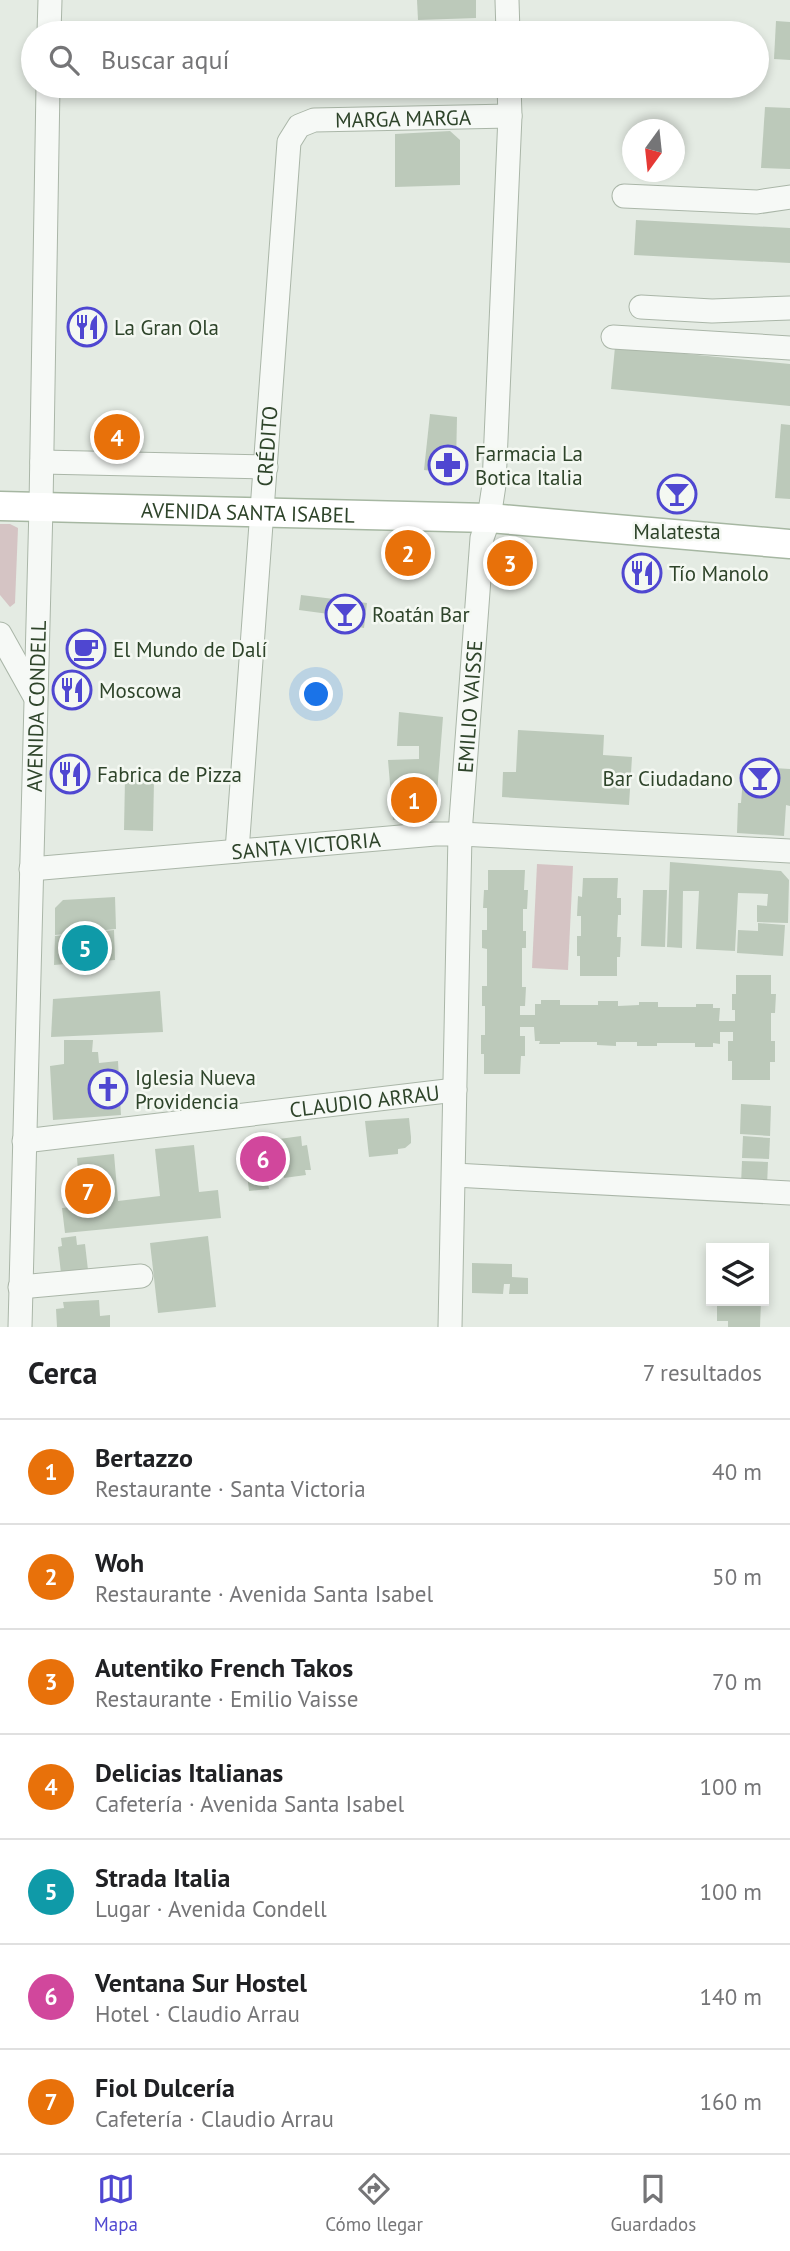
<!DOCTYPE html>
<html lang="es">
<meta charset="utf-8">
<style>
:root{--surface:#fff;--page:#f6f6f6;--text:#202124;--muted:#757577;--line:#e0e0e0;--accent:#4f47d1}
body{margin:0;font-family:"PT Sans",sans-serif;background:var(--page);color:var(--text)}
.controls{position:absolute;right:21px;bottom:21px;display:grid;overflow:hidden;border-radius:0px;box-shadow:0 4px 10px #0003}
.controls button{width:63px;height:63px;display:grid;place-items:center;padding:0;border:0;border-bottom:2px solid var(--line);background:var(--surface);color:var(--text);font:35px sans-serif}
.compass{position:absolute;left:622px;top:119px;width:63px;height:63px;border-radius:50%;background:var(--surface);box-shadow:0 4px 10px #0003;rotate:195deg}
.you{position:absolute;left:317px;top:695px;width:24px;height:24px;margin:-18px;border:5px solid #fff;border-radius:50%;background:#1a73e8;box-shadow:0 0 0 10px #1a73e833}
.badge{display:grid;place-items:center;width:46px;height:46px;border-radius:50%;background:var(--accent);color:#fff;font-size:23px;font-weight:700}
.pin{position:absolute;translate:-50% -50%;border:4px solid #fff;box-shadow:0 2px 7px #0006}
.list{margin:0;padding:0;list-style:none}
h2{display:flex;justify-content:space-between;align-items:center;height:91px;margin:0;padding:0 28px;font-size:30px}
h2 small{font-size:23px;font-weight:400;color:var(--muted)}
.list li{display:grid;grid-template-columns:46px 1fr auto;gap:21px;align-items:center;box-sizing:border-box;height:105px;padding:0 28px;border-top:2px solid var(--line)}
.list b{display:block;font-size:26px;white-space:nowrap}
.list p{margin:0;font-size:23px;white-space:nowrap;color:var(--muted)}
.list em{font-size:23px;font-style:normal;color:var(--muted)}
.icon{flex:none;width:38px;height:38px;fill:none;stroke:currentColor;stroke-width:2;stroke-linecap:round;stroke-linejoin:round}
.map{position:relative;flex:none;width:790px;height:1327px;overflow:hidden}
.search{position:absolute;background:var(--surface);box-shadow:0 4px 10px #0003;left:21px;right:21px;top:21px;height:77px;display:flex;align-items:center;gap:18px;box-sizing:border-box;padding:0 24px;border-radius:38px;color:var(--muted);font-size:26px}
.sheet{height:826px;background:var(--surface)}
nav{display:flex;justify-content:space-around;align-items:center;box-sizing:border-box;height:98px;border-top:2px solid var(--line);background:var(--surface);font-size:19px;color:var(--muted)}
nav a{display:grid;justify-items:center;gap:4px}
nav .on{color:var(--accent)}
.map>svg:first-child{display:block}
.green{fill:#d5c4c4}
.building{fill:#bcc9ba}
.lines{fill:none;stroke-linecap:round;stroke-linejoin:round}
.minor-casing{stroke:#aab6a8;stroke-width:25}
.major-casing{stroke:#a6b7a2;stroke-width:31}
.minor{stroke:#f6f9f6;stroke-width:23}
.major{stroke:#fff;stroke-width:28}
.labels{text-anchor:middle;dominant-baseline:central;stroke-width:5;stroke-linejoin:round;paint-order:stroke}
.street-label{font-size:21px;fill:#2e442a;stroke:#f4f8f2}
.poi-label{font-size:21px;fill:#2e442a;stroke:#f4f8f2;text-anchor:start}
</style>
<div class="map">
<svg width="790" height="1327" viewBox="0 0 790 1327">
<rect width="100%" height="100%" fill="#e4ebe3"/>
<g class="green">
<polygon points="0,524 10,524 18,528 15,603 10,607 0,595"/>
<polygon points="537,864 573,866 568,970 532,968"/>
</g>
<g class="building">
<polygon points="417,0 476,0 476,18 418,20"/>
<polygon points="776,21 790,22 790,60 774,59"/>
<polygon points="765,107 790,108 790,169 761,168"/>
<polygon points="450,131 460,140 460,185 395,187 395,134"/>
<polygon points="636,220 790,228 790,263 634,255"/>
<polygon points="615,347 790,364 790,406 611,389"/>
<polygon points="430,414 457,417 456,465 450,473 424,470"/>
<polygon points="781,424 790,425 790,499 775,498"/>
<polygon points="498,550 525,553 522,577 496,574"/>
<polygon points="301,595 367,603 364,628 359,627 359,621 352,620 351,617 299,610"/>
<polygon points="399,712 443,717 436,806 426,816 393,820 388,760 419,759 419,746 397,746"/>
<polygon points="518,730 604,735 603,755 632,757 629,805 502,797 503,772 516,772"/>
<polygon points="744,766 790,769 790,806 786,805 784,836 737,833 738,803 741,803"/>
<polygon points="125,779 154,780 153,831 124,830"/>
<polygon points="670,862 781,871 789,880 788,923 757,922 757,905 767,906 768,894 738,893 735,951 696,949 699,891 683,891 682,948 667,947"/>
<polygon points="488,870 525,870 524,890 528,890 527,909 523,909 523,931 526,931 526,948 522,948 522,987 526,987 525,1006 520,1006 520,1015 535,1015 535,1004 541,1004 541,1000 560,1000 560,1005 598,1005 598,1001 618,1001 618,1006 639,1005 639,1002 658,1002 658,1007 696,1007 696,1004 713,1004 713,1008 720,1008 719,1021 735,1021 735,1010 732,1010 732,994 736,994 736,975 771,975 771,994 776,994 775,1013 771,1013 771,1041 775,1041 775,1062 770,1062 770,1080 732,1080 732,1061 728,1061 728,1041 733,1041 733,1032 720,1032 720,1044 713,1043 713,1047 695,1047 695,1043 657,1043 657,1046 637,1046 637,1042 616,1042 616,1046 597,1045 597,1042 560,1042 560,1044 539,1044 540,1041 535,1041 534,1027 520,1027 520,1036 525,1036 525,1056 521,1056 520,1074 484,1074 484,1054 481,1054 481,1035 485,1035 485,1006 482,1006 482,986 487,986 487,949 482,948 482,930 487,930 487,908 483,908 484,890 488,890"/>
<polygon points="583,878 618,878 617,898 621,898 621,915 618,915 617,937 621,937 620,957 617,957 617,976 580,976 580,956 577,956 577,936 581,936 581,916 577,916 578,896 582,897"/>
<polygon points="643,890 667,890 665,947 641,946"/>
<polygon points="115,897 116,929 55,935 55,908 63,900"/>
<polygon points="758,923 785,925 783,956 737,953 738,930 758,931"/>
<polygon points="114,930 115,960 54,965 55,936"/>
<polygon points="160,991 163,1032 51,1037 53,999"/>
<polygon points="64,1040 93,1040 92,1052 98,1052 99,1063 118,1061 121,1115 53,1120 50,1066 64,1064"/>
<polygon points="741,1104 771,1106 770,1136 740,1134"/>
<polygon points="409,1118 411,1137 411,1143 405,1148 398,1149 398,1154 369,1157 365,1121"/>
<polygon points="275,1136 280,1175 267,1176 269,1189 249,1191 243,1140"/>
<polygon points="301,1136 302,1146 307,1145 311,1170 305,1170 306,1175 284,1178 279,1139"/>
<polygon points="743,1136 770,1138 769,1159 742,1158"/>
<polygon points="194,1145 199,1192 218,1190 221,1218 65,1233 62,1208 81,1206 77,1158 114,1154 118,1201 160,1196 155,1149"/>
<polygon points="742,1161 768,1162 767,1186 741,1184"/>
<polygon points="76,1236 77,1245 85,1244 88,1270 61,1273 58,1247 62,1246 61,1238"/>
<polygon points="208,1236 216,1307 158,1313 150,1243"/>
<polygon points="472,1263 512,1264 512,1277 528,1278 528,1294 509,1294 510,1284 504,1284 503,1294 472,1293"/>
<polygon points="99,1300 100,1316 110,1315 110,1327 57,1327 56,1309 64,1308 63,1302"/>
<polygon points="717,1301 761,1301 760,1327 728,1327 728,1321 717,1321"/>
</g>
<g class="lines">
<defs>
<g id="minor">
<polyline points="507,0 508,33"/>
<polyline points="49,33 50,0"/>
<polyline points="624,196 757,202 790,197"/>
<polyline points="641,307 712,311 790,308"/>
<polyline points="613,337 790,348"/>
<polyline points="42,462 266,467"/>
<polyline points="0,634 34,695"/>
<path id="s1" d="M237,851L289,142L299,126L314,120L510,116"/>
<path id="s2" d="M31,869L435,834H460L790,851"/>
<path id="s3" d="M24,1141L455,1090"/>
<polyline points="454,1175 790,1193"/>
<polyline points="20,1287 141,1276"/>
<path id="s4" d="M20,1327L41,506L48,86"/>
<path id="s5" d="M450,1327L460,834L482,538L489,518L494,485L510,116L509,86"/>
</g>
<g id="major">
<path id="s6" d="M0,506L489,518L790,544"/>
</g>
</defs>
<use href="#minor" class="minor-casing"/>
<use href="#major" class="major-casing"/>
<use href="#minor" class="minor"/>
<use href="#major" class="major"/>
</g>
<defs>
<symbol id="restaurant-ring" viewBox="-11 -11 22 22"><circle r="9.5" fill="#f4f8f2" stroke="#4f47d1" stroke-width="1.5"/><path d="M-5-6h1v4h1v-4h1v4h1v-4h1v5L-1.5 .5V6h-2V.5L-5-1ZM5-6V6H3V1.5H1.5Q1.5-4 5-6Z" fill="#4f47d1"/></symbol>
<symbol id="pharmacy-ring" viewBox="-11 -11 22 22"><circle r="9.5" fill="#f4f8f2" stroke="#4f47d1" stroke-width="1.5"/><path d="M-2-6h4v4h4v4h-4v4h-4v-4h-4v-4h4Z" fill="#4f47d1"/></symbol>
<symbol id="bar-ring" viewBox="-11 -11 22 22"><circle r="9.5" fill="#f4f8f2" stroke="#4f47d1" stroke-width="1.5"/><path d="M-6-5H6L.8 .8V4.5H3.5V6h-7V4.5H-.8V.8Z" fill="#4f47d1"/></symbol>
<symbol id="cafe-ring" viewBox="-11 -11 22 22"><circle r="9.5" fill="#f4f8f2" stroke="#4f47d1" stroke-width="1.5"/><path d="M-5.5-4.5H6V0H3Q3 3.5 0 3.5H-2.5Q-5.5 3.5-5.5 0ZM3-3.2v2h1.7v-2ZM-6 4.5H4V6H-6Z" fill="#4f47d1"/></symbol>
<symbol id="church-ring" viewBox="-11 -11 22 22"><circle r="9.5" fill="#f4f8f2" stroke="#4f47d1" stroke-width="1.5"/><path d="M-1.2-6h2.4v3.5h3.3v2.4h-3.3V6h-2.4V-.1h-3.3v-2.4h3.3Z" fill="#4f47d1"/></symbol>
</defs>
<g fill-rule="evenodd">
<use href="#restaurant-ring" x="65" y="305" width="44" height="44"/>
<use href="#pharmacy-ring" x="426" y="443" width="44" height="44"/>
<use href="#bar-ring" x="655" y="472" width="44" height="44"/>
<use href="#restaurant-ring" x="620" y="551" width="44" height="44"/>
<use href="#bar-ring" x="323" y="592" width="44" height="44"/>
<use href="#cafe-ring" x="64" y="627" width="44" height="44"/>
<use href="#restaurant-ring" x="50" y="668" width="44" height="44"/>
<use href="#restaurant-ring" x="48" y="752" width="44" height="44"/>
<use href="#bar-ring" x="738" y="756" width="44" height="44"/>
<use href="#church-ring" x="86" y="1067" width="44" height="44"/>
</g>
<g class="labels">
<g class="street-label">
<text stroke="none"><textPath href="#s1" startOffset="835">MARGA MARGA</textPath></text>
<text stroke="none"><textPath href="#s1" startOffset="406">CRÉDITO</textPath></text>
<text stroke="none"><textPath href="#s6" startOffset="248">AVENIDA SANTA ISABEL</textPath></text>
<text stroke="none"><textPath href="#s5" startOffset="621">EMILIO VAISSE</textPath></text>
<text stroke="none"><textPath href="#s4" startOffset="621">AVENIDA CONDELL</textPath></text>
<text stroke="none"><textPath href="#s2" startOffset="276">SANTA VICTORIA</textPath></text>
<text stroke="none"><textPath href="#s3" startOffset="343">CLAUDIO ARRAU</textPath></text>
</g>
<g class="poi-label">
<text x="114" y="327">La Gran Ola</text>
<text x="475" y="453">Farmacia La<tspan x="475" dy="24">Botica Italia</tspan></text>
<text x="677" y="531" text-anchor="middle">Malatesta</text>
<text x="669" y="573">Tío Manolo</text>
<text x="372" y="614">Roatán Bar</text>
<text x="113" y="649">El Mundo de Dalí</text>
<text x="99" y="690">Moscowa</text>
<text x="97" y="774">Fabrica de Pizza</text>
<text x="733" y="778" text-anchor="end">Bar Ciudadano</text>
<text x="135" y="1077">Iglesia Nueva<tspan x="135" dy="24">Providencia</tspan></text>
</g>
</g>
</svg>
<div class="controls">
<button><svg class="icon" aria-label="layers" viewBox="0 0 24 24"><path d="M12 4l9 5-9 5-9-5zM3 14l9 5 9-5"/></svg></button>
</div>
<svg class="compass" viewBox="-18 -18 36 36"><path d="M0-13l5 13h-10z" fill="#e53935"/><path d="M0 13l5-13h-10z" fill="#757577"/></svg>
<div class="you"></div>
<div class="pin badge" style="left:414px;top:800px;background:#e8710a">1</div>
<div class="pin badge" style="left:408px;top:553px;background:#e8710a">2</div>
<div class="pin badge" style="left:510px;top:563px;background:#e8710a">3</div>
<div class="pin badge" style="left:117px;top:437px;background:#e8710a">4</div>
<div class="pin badge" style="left:85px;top:948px;background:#0f9aa8">5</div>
<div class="pin badge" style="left:263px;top:1159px;background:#d1479c">6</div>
<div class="pin badge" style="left:88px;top:1191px;background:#e8710a">7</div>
<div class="search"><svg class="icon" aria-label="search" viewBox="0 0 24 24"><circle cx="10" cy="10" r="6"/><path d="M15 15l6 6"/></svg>Buscar aquí</div>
</div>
<section class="sheet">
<h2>Cerca<small>7 resultados</small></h2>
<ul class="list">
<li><span class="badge" style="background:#e8710a">1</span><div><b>Bertazzo</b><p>Restaurante · Santa Victoria</p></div><em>40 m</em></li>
<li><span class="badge" style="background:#e8710a">2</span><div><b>Woh</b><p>Restaurante · Avenida Santa Isabel</p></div><em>50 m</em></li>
<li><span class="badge" style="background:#e8710a">3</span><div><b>Autentiko French Takos</b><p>Restaurante · Emilio Vaisse</p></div><em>70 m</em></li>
<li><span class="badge" style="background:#e8710a">4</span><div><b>Delicias Italianas</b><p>Cafetería · Avenida Santa Isabel</p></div><em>100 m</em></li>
<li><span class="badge" style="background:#0f9aa8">5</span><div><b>Strada Italia</b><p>Lugar · Avenida Condell</p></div><em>100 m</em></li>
<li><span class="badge" style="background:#d1479c">6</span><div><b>Ventana Sur Hostel</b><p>Hotel · Claudio Arrau</p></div><em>140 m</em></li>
<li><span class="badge" style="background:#e8710a">7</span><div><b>Fiol Dulcería</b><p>Cafetería · Claudio Arrau</p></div><em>160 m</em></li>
</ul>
</section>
<nav>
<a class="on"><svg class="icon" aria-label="map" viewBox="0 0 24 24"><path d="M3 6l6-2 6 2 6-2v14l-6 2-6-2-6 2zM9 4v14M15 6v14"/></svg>Mapa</a>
<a><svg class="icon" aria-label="directions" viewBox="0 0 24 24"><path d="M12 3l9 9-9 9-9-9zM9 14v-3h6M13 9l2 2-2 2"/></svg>Cómo llegar</a>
<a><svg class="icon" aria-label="saved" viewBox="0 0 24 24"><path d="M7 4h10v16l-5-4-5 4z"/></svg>Guardados</a>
</nav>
